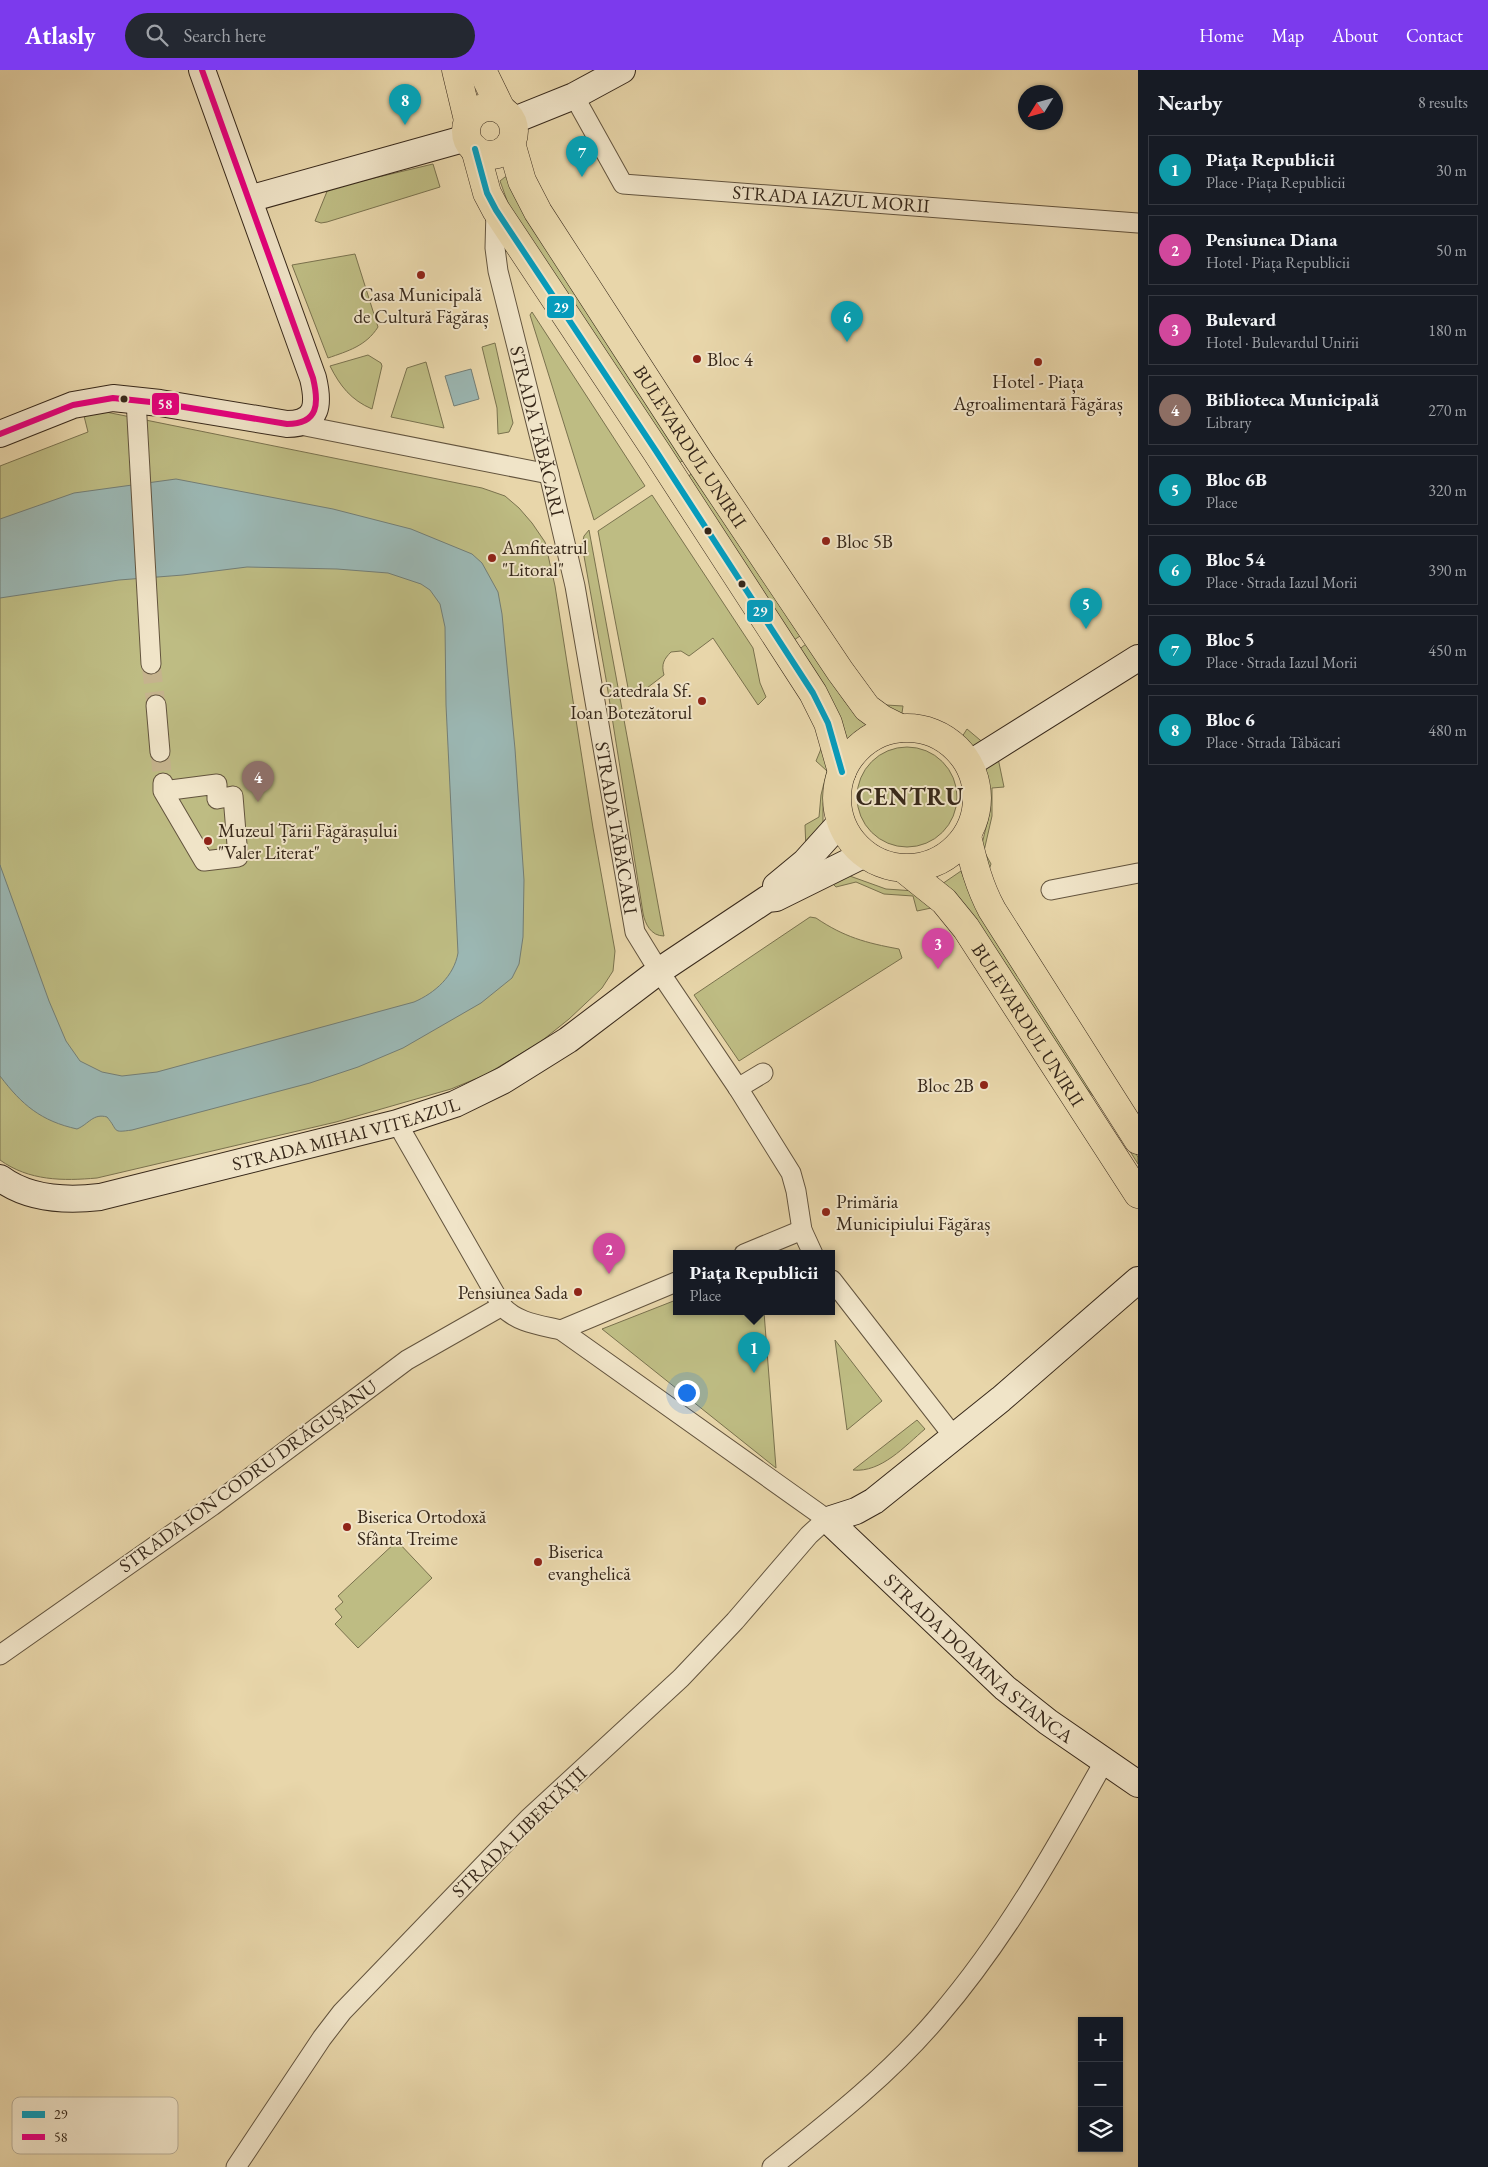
<!DOCTYPE html>
<meta charset="utf-8">
<style>
:root{--surface:#171b24;--page:#242831;--text:#f1f3f6;--muted:#9ea1a6;--line:#363941;--accent:#7c3aed}
body{margin:0;font-family:"EB Garamond",serif;background:var(--page);color:var(--text)}
.controls{position:absolute;right:15px;bottom:15px;display:grid;overflow:hidden;border-radius:0px;box-shadow:0 1px 4px #0004}
.controls button{width:45px;height:45px;display:grid;place-items:center;padding:0;border:0;border-bottom:1px solid var(--line);background:var(--surface);color:var(--text);font:25px sans-serif}
.compass{position:absolute;left:1018px;top:15px;width:45px;height:45px;border-radius:50%;background:var(--surface);box-shadow:0 1px 4px #0004;rotate:233deg}
.you{position:absolute;left:686px;top:1322px;width:18px;height:18px;margin:-12px;border:4px solid #fff;border-radius:50%;background:#1a73e8;box-shadow:0 0 0 8px #1a73e833}
.badge{display:grid;place-items:center;width:32px;height:32px;border-radius:50%;background:var(--accent);color:#fff;font-size:16px;font-weight:700}
.pin{position:absolute;translate:-50% -41px;filter:drop-shadow(0 1px 2px #0008)}
.pin::after{content:'';position:absolute;top:26px;width:18px;height:15px;background:inherit;clip-path:polygon(0 0,100% 0,50% 100%)}
.popup{position:absolute;left:673px;top:1180px;width:162px;height:65px;box-sizing:border-box;display:grid;place-content:center;border-radius:0px;background:var(--surface);filter:drop-shadow(0 1px 4px #0005);font-size:16px;white-space:nowrap;color:var(--muted)}
.popup b{font-size:19px;color:var(--text)}
.popup::after{content:'';position:absolute;left:50%;top:100%;margin-left:-10px;border:10px solid transparent;border-top-color:var(--surface)}
.list{margin:0;padding:0;list-style:none}
h2{display:flex;justify-content:space-between;align-items:center;height:65px;margin:0;padding:0 20px;font-size:21px}
h2 small{font-size:16px;font-weight:400;color:var(--muted)}
.list li{display:grid;grid-template-columns:32px 1fr auto;gap:15px;align-items:center;box-sizing:border-box;height:70px;margin:0 10px 10px;padding:0 10px;border:1px solid var(--line);border-radius:0px}
.list b{display:block;font-size:19px;white-space:nowrap}
.list p{margin:0;font-size:16px;white-space:nowrap;color:var(--muted)}
.list em{font-size:16px;font-style:normal;color:var(--muted)}
.icon{flex:none;width:28px;height:28px;fill:none;stroke:currentColor;stroke-width:2;stroke-linecap:round;stroke-linejoin:round}
.map{position:relative;flex:none;width:1138px;height:2097px;overflow:hidden}
header{display:flex;align-items:center;gap:30px;box-sizing:border-box;height:70px;padding:0 25px;background:var(--accent);color:#fff}
header strong{font-size:24px}
nav{display:flex;gap:28px;margin-inline-start:auto;font-size:18px}
.search{width:350px;height:45px;background:var(--page);display:flex;align-items:center;gap:12px;box-sizing:border-box;padding:0 18px;border-radius:28px;color:var(--muted);font-size:19px}
main{display:flex}
aside{flex:1;background:var(--surface)}
.map>svg:first-child{display:block}
.green{fill:#bebc83;stroke:#7a724e}
.water{fill:#9bb7b3;stroke:#737e76}
.lines{fill:none;stroke-linecap:round;stroke-linejoin:round}
.street-tunnel{stroke:#c5b38d;stroke-width:19;stroke-dasharray:19 9;stroke-linecap:butt}
.street-casing{stroke:#63543e;stroke-width:21}
.secondary-casing{stroke:#37281a;stroke-width:28}
.primary-casing{stroke:#37281a;stroke-width:29}
.street{stroke:#f0e4c8;stroke-width:19}
.secondary{stroke:#f0e4c8;stroke-width:26}
.primary{stroke:#e8d6aa;stroke-width:28}
.bus-1-casing{stroke:#f0e4c8;stroke-width:10}
.bus-2-casing{stroke:#f0e4c8;stroke-width:10}
.bus-1{stroke:#069cbc;stroke-width:6}
.bus-2{stroke:#e5007d;stroke-width:6}
.poi-dot{fill:#8f2418;stroke:#f0e4c8;stroke-width:2}
.bus-dot{fill:#37281a;stroke:#f0e4c8;stroke-width:2}
.labels{text-anchor:middle;dominant-baseline:central;stroke-width:4;stroke-linejoin:round;paint-order:stroke}
.street-label{font-size:19px;fill:#37281a;stroke:#f0e4c8}
.poi-label{font-size:19px;fill:#37281a;stroke:#f0e4c8;text-anchor:start}
.district-label{font-size:24px;font-weight:bold;letter-spacing:1px;fill:#37281a;stroke:#f0e4c8}
.key{fill:#f0e4c8;stroke:#b8ac94;stroke-width:1}
.key-label{font-size:14px;fill:#37281a}
.line-badge{stroke:#f0e4c8;stroke-width:2}
.badge-label{font-size:14px;text-anchor:middle;font-weight:bold;fill:#fff}
</style>
<header>
<strong>Atlasly</strong>
<div class="search"><svg class="icon" aria-label="search" viewBox="0 0 24 24"><circle cx="10" cy="10" r="6"/><path d="M15 15l6 6"/></svg>Search here</div>
<nav><a>Home</a><a>Map</a><a>About</a><a>Contact</a></nav>
</header>
<main>
<div class="map">
<svg width="1138" height="2097" viewBox="0 0 1138 2097">
<rect width="100%" height="100%" fill="#e8d6aa"/>
<filter id="stains"><feTurbulence type="fractalNoise" baseFrequency=".004" numOctaves="4"/><feColorMatrix values="0 0 0 0 .2 0 0 0 0 .09 0 0 0 0 .02 0 0 0 .5 -.17"/></filter>
<radialGradient id="worn" r=".72"><stop offset=".6" stop-color="#630" stop-opacity="0"/><stop offset="1" stop-color="#630" stop-opacity=".3"/></radialGradient>
<g class="green">
<polygon points="433,94 440,117 327,152 321,153 315,151 328,119"/>
<polygon points="505,107 508,107 685,389 675,396 509,136 500,111"/>
<path d="M355,184L378,257C366,276 348,281 328,288L292,195Z"/>
<polygon points="532,242 645,416 594,450 530,245"/>
<polygon points="495,273 513,353 509,362 498,364 497,338 482,277"/>
<path d="M368,285L381,293L382,296L372,339C351,330 340,316 330,296Z"/>
<polygon points="426,292 444,358 391,347 407,298"/>
<path d="M101,341L482,418L505,426L519,438L532,453L545,472L555,516L593,758L615,881L613,901L602,918L569,949L539,973L485,1005L451,1019L336,1052L97,1108C63,1111 29,1111 0,1090V396L88,362L83,342Z"/>
<polygon points="693,403 800,566 791,572 684,409"/>
<path d="M652,425L753,578L760,613L766,627L758,635L713,568L689,586L681,581L671,582C664,589 661,594 664,605L643,621L629,623L598,461Z"/>
<path d="M589,460L662,856L664,866C651,866 645,854 643,843L606,609L582,475L584,466Z"/>
<polygon points="806,574 846,633 872,660 849,676 842,653 797,581"/>
<polygon points="886,635 903,636 901,650 928,654 960,670 967,659 986,675 970,679 965,678 928,658 902,655"/>
<polygon points="823,674 829,702 823,734 823,758 806,780 805,755 819,747 821,725 827,701 816,691"/>
<circle cx="907" cy="727" r="50"/>
<polygon points="998,688 1004,717 992,718 992,746 984,781 991,794 987,806 982,774 990,741 989,725 983,701 984,698"/>
<polygon points="961,801 969,821 1138,1087 1138,1094 1101,1035 1075,1005 942,814"/>
<polygon points="847,805 886,819 915,821 936,837 917,841 913,826 884,824 856,812 836,817 827,808"/>
<path d="M810,847L816,848C844,867 866,873 899,879L902,888L739,991L694,925Z"/>
<polygon points="676,1230 676,1242 764,1242 776,1398 602,1259"/>
<polygon points="835,1270 882,1331 847,1360"/>
<path d="M917,1350L925,1359C905,1376 881,1403 853,1400Z"/>
<polygon points="397,1471 432,1508 358,1578 335,1554 342,1547 335,1539 343,1532 338,1526"/>
</g>
<g class="water">
<polygon points="471,299 479,329 454,336 445,306"/>
<path d="M176,409L333,439L411,459L472,484L482,493L498,522L502,544L515,679L524,810L523,867L519,894L512,908L481,933L403,978L358,997L310,1013L132,1060C111,1063 119,1061 107,1047C93,1043 89,1054 77,1059C41,1051 22,1035 0,1006V795L49,931L66,971L80,991L102,1002L122,1006L157,1002L414,932C435,923 454,906 458,883L446,635L445,557L440,534L430,520L421,514L388,503L337,499L247,497L183,505L119,510L0,528V449L74,423Z"/>
</g>
<g class="lines">
<g class="street-tunnel">
<polyline points="151,594 156,635"/>
<polyline points="160,682 163,713"/>
</g>
<defs>
<g id="street">
<polyline points="574,26 623,114 1138,153"/>
<path id="s1" d="M496,140L495,178L498,201L549,404L575,516L635,862L659,901L738,1018L791,1103L796,1121L802,1160L813,1184"/>
<polyline points="136,330 151,594"/>
<polyline points="295,354 549,404"/>
<polyline points="156,635 160,682"/>
<polyline points="163,713 163,721 204,791 238,787 233,726 217,729 217,714 163,721"/>
<polyline points="1051,820 1138,803"/>
<polyline points="738,1018 763,1003"/>
<polyline points="744,1184 802,1160"/>
<polyline points="832,1210 954,1367"/>
<polyline points="561,1260 676,1212"/>
<polyline points="0,1585 212,1436 407,1290 502,1236"/>
<path d="M236,2097L322,1968L342,1942L528,1749L681,1608L735,1551L809,1465L820,1455L828,1450L561,1260C540,1255 517,1253 502,1236L397,1053"/>
<path d="M772,2097C830,2051 890,2004 938,1947C1005,1869 1055,1780 1105,1690"/>
</g>
<g id="secondary">
<polyline points="512,51 574,26 622,0"/>
<polyline points="249,129 467,68"/>
<path d="M0,364L73,335L113,328L160,333L287,354C319,354 319,333 313,308L202,0"/>
<polyline points="969,694 1138,588"/>
<polyline points="776,816 805,792 841,752"/>
<path id="s2" d="M0,1108C28,1129 66,1131 100,1127L397,1053L455,1034L504,1010L568,970L659,901L767,829L776,828L865,784"/>
<path id="s3" d="M1138,1210L1001,1329L874,1431L856,1441L828,1450L1005,1618L1048,1652L1138,1714"/>
</g>
<g id="primary">
<polyline points="456,0 468,50"/>
<polyline points="482,0 501,39"/>
<circle cx="490" cy="61" r="24"/>
<path id="s4" d="M511,73L522,111L538,142L698,389L840,601L867,638L882,649L900,658"/>
<polyline points="475,79 487,123 496,140 656,381 813,623 828,653 842,702"/>
<circle cx="907" cy="728" r="70"/>
<path d="M967,766C973,792 979,816 992,840L1138,1070"/>
<path id="s5" d="M904,799L944,831L966,858L1138,1124"/>
</g>
</defs>
<use href="#street" class="street-casing"/>
<use href="#secondary" class="secondary-casing"/>
<use href="#primary" class="primary-casing"/>
<use href="#street" class="street"/>
<use href="#secondary" class="secondary"/>
<use href="#primary" class="primary"/>
<defs>
<polyline id="bus-1" points="475,79 487,123 496,140 656,381 813,623 828,653 842,702"/>
<path id="bus-2" d="M0,364L73,335L113,328L160,333L287,354C319,354 319,333 313,308L202,0"/>
</defs>
<use href="#bus-1" class="bus-1-casing"/>
<use href="#bus-2" class="bus-2-casing"/>
<use href="#bus-1" class="bus-1"/>
<use href="#bus-2" class="bus-2"/>
</g>
<g class="poi-dot">
<circle cx="421" cy="205" r="5"/>
<circle cx="697" cy="289" r="5"/>
<circle cx="1038" cy="292" r="5"/>
<circle cx="826" cy="471" r="5"/>
<circle cx="492" cy="488" r="5"/>
<circle cx="702" cy="631" r="5"/>
<circle cx="208" cy="771" r="5"/>
<circle cx="984" cy="1015" r="5"/>
<circle cx="826" cy="1142" r="5"/>
<circle cx="578" cy="1222" r="5"/>
<circle cx="347" cy="1457" r="5"/>
<circle cx="538" cy="1492" r="5"/>
</g>
<g class="bus-dot">
<circle cx="124" cy="329" r="4.5"/>
<circle cx="708" cy="461" r="4.5"/>
<circle cx="742" cy="514" r="4.5"/>
</g>
<g class="labels">
<g class="street-label">
<text transform="translate(831 129) rotate(4)">STRADA IAZUL MORII</text>
<text stroke="none"><textPath href="#s1" startOffset="226">STRADA TĂBĂCARI</textPath></text>
<text stroke="none"><textPath href="#s4" startOffset="354">BULEVARDUL UNIRII</textPath></text>
<text stroke="none"><textPath href="#s1" startOffset="631">STRADA TĂBĂCARI</textPath></text>
<text stroke="none"><textPath href="#s5" startOffset="201">BULEVARDUL UNIRII</textPath></text>
<text stroke="none"><textPath href="#s2" startOffset="358">STRADA MIHAI VITEAZUL</textPath></text>
<text transform="translate(248 1406) rotate(-36)">STRADA ION CODRU DRĂGUŞANU</text>
<text stroke="none"><textPath href="#s3" startOffset="599">STRADA DOAMNA STANCA</textPath></text>
<text transform="translate(519 1762) rotate(-44)">STRADA LIBERTĂȚII</text>
</g>
<g class="poi-label">
<text x="421" y="224" text-anchor="middle">Casa Municipală<tspan x="421" dy="22">de Cultură Făgăraș</tspan></text>
<text x="707" y="289">Bloc 4</text>
<text x="1038" y="311" text-anchor="middle">Hotel - Piața<tspan x="1038" dy="22">Agroalimentară Făgăraș</tspan></text>
<text x="836" y="471">Bloc 5B</text>
<text x="502" y="477">Amfiteatrul<tspan x="502" dy="22">"Litoral"</tspan></text>
<text x="692" y="620" text-anchor="end">Catedrala Sf.<tspan x="692" dy="22">Ioan Botezătorul</tspan></text>
<text x="218" y="760">Muzeul Țării Făgărașului<tspan x="218" dy="22">"Valer Literat"</tspan></text>
<text x="974" y="1015" text-anchor="end">Bloc 2B</text>
<text x="836" y="1131">Primăria<tspan x="836" dy="22">Municipiului Făgăraș</tspan></text>
<text x="568" y="1222" text-anchor="end">Pensiunea Sada</text>
<text x="357" y="1446">Biserica Ortodoxă<tspan x="357" dy="22">Sfânta Treime</tspan></text>
<text x="548" y="1481">Biserica<tspan x="548" dy="22">evanghelică</tspan></text>
</g>
<g class="district-label">
<text x="910" y="726">CENTRU</text>
</g>
</g>
<rect x="12" y="2027" width="166" height="57" rx="8" class="key"/>
<rect x="22" y="2041" width="23" height="7" fill="#069cbc"/>
<rect x="22" y="2064" width="23" height="6" fill="#e5007d"/>
<g class="key-label">
<text x="54" y="2049">29</text>
<text x="54" y="2072">58</text>
</g>
<g class="line-badge">
<rect x="546" y="225" width="29" height="24" rx="5" fill="#069cbc"/>
<rect x="151" y="322" width="29" height="24" rx="5" fill="#e5007d"/>
<rect x="746" y="529" width="28" height="24" rx="5" fill="#069cbc"/>
</g>
<g class="badge-label">
<text x="561" y="242">29</text>
<text x="165" y="339">58</text>
<text x="760" y="546">29</text>
</g>
<rect width="100%" height="100%" filter="url(#stains)"/>
<rect width="100%" height="100%" fill="url(#worn)"/>
</svg>
<div class="controls">
<button>+</button>
<button>−</button>
<button><svg class="icon" aria-label="layers" viewBox="0 0 24 24"><path d="M12 4l9 5-9 5-9-5zM3 14l9 5 9-5"/></svg></button>
</div>
<svg class="compass" viewBox="-18 -18 36 36"><path d="M0-13l5 13h-10z" fill="#e53935"/><path d="M0 13l5-13h-10z" fill="#9ea1a6"/></svg>
<div class="you"></div>
<div class="pin badge" style="left:754px;top:1303px;background:#0f9aa8">1</div>
<div class="popup"><b>Piața Republicii</b>Place</div>
<div class="pin badge" style="left:609px;top:1204px;background:#d1479c">2</div>
<div class="pin badge" style="left:938px;top:899px;background:#d1479c">3</div>
<div class="pin badge" style="left:258px;top:732px;background:#8d6e63">4</div>
<div class="pin badge" style="left:1086px;top:559px;background:#0f9aa8">5</div>
<div class="pin badge" style="left:847px;top:272px;background:#0f9aa8">6</div>
<div class="pin badge" style="left:582px;top:107px;background:#0f9aa8">7</div>
<div class="pin badge" style="left:405px;top:55px;background:#0f9aa8">8</div>
</div>
<aside>
<h2>Nearby<small>8 results</small></h2>
<ul class="list">
<li><span class="badge" style="background:#0f9aa8">1</span><div><b>Piața Republicii</b><p>Place · Piața Republicii</p></div><em>30 m</em></li>
<li><span class="badge" style="background:#d1479c">2</span><div><b>Pensiunea Diana</b><p>Hotel · Piața Republicii</p></div><em>50 m</em></li>
<li><span class="badge" style="background:#d1479c">3</span><div><b>Bulevard</b><p>Hotel · Bulevardul Unirii</p></div><em>180 m</em></li>
<li><span class="badge" style="background:#8d6e63">4</span><div><b>Biblioteca Municipală</b><p>Library</p></div><em>270 m</em></li>
<li><span class="badge" style="background:#0f9aa8">5</span><div><b>Bloc 6B</b><p>Place</p></div><em>320 m</em></li>
<li><span class="badge" style="background:#0f9aa8">6</span><div><b>Bloc 54</b><p>Place · Strada Iazul Morii</p></div><em>390 m</em></li>
<li><span class="badge" style="background:#0f9aa8">7</span><div><b>Bloc 5</b><p>Place · Strada Iazul Morii</p></div><em>450 m</em></li>
<li><span class="badge" style="background:#0f9aa8">8</span><div><b>Bloc 6</b><p>Place · Strada Tăbăcari</p></div><em>480 m</em></li>
</ul>
</aside>
</main>
